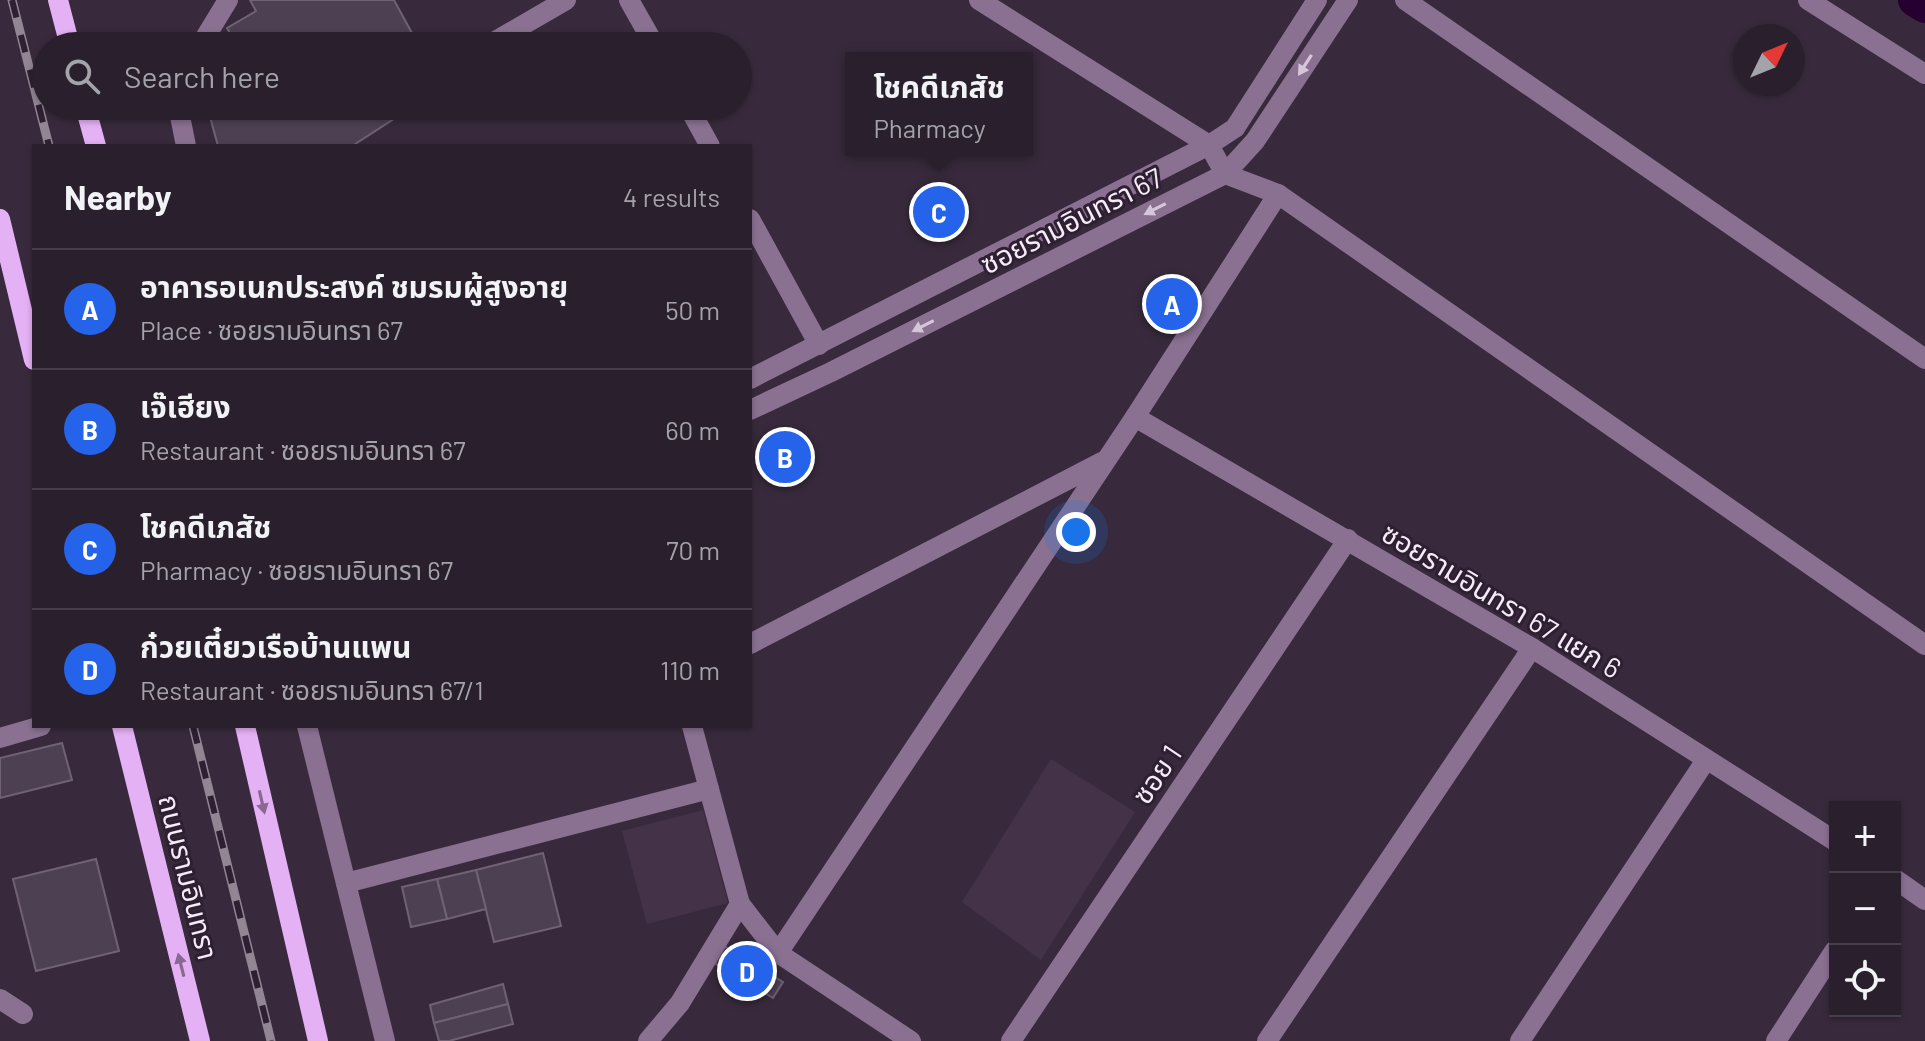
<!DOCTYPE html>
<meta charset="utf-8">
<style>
:root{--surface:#2a202d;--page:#362d39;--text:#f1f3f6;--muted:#a5a3aa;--line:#463e49;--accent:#2563eb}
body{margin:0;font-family:Barlow,"Noto Sans Thai",sans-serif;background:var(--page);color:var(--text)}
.controls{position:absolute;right:24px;bottom:24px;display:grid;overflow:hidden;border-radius:0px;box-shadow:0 2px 6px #0004}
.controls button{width:72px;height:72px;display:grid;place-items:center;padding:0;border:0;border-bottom:2px solid var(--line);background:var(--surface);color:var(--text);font:40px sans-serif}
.compass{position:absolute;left:1733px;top:24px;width:72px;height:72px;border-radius:50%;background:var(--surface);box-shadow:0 2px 6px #0004;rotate:47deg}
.you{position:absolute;left:1076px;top:532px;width:28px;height:28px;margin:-20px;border:6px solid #fff;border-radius:50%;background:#1a73e8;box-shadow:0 0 0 12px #1a73e833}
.badge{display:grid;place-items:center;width:52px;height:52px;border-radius:50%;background:var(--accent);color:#fff;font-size:26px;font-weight:700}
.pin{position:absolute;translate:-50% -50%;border:4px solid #fff;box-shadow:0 2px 8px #0006}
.popup{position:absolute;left:845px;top:52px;width:188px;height:104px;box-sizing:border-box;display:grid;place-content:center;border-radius:0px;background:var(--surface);filter:drop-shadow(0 2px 6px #0005);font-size:26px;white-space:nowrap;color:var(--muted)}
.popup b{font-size:30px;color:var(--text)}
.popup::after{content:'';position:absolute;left:50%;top:100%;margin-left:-16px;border:16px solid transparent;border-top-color:var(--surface)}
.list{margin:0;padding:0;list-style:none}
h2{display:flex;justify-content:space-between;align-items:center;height:104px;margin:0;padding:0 32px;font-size:34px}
h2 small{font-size:26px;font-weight:400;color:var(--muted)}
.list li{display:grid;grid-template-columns:52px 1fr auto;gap:24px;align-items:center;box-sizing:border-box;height:120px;padding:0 32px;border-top:2px solid var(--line)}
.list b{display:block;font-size:30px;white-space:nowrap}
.list p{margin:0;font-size:26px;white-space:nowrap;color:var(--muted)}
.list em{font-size:26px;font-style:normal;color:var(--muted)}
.icon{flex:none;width:44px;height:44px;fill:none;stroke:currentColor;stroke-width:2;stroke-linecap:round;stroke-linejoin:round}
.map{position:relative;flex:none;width:1925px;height:1041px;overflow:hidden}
.search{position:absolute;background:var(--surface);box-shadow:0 2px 6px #0004;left:32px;top:32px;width:720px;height:88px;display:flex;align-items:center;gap:20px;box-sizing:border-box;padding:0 28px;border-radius:44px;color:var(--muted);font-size:30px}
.panel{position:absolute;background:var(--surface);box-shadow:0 2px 6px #0004;left:32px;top:144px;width:720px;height:584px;border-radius:0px}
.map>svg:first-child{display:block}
.built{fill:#443249}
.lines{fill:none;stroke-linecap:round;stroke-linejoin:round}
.canal{stroke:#270032;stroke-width:34}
.building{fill:#4e4053;stroke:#706175;stroke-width:2}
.minor{stroke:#8a7192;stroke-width:20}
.major{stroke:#e5b1f5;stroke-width:20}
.rail-casing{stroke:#928695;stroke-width:9}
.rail{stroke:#2e2032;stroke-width:6;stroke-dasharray:18;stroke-linecap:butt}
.oneway{fill:#d5c7d9}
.oneway2{fill:#8a6894}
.labels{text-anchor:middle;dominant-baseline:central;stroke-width:6;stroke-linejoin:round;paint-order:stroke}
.street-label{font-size:28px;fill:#f5ecf8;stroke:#2e2032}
</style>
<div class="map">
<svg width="1925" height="1041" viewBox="0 0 1925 1041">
<rect width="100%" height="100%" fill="#382a3c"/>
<g class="built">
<polygon points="1051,759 1135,812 1041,960 962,902"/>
<polygon points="703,810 728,903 647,924 622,831"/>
</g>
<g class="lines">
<polyline class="canal" points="1915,0 1925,6"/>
</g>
<g class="building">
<polygon points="250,0 394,0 419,46 238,46 227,28 256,11"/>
<polygon points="207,106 414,106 352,146 218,146"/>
<polygon points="1174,284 1189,295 1169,326 1154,313"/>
<polygon points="62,743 72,780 0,798 0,758"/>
<polygon points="543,853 561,926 494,942 476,870"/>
<polygon points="96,859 119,951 36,971 13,879"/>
<polygon points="476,870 486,909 447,919 437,879"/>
<polygon points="437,879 447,919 411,927 402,887"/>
<polygon points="721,944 783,982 773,998 711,961"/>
<polygon points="503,984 508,1004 434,1023 430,1005"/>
<polygon points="508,1004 513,1024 449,1041 439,1041 434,1023"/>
</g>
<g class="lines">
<g class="minor">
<polyline points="629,0 655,46"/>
<polyline points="979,0 1209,145 1225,174"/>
<polyline points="1405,0 1925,359"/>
<polyline points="1808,0 1925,74"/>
<polyline points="200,46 228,0"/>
<polyline points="487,46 566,0"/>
<polyline points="178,106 186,146"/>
<polyline points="688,106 710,146"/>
<polyline points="1225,174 1278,194 1925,645"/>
<polyline points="750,219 819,345"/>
<polyline points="750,379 1209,145 1235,128 1317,0"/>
<polyline points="750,410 831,372 1225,174 1255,141 1348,0"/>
<polyline points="1135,417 1532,648 1835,841"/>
<polyline points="750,644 1102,462"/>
<polyline points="307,726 385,1041"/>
<polyline points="692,726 740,904 778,953 911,1041"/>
<polyline points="0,738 41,726"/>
<polyline points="1895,879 1925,900"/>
<polyline points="346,883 709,789"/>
<polyline points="778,953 1135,417 1278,194"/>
<polyline points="0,999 23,1014"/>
<polyline points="648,1041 680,1003 740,904"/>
<polyline points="1011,1041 1348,539"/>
<polyline points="1267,1041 1532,648"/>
<polyline points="1520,1041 1706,760"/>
<polyline points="1776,1041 1835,950"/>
</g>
<g class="major">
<polyline points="58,0 70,46"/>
<polyline points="85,106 96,146"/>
<polyline points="0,219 34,360"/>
<polyline points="122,726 200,1041"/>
<polyline points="245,726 318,1041"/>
</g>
<defs>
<g id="rail">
<polyline points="12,0 49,146"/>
<polyline points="193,726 271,1041"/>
</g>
</defs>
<use href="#rail" class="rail-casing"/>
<use href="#rail" class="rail"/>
</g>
<defs><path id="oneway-solid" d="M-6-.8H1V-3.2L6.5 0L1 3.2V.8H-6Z" transform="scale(2)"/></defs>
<g class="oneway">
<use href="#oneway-solid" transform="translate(1305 65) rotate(123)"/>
<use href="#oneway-solid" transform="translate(1155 209) rotate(153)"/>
<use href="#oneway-solid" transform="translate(923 326) rotate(153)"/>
</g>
<g class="oneway2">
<use href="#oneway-solid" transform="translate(262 802) rotate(77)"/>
<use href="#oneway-solid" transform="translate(181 965) rotate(-104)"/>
</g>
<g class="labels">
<g class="street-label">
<text transform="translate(1071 220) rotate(-27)">ซอยรามอินทรา 67</text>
<text transform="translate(1502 600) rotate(31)">ซอยรามอินทรา 67 แยก 6</text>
<text transform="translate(1156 774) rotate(-56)">ซอย 1</text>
<text transform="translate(189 877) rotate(76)">ถนนรามอินทรา</text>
</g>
</g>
</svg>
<div class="controls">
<button>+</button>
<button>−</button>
<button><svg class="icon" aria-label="locate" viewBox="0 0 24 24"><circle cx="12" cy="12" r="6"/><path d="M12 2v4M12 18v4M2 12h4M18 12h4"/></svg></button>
</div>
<svg class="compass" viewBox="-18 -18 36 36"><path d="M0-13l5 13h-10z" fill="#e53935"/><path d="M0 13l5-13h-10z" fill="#a5a3aa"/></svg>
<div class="you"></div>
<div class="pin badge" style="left:1172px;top:304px">A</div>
<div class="pin badge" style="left:785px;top:457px">B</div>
<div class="pin badge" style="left:939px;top:212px">C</div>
<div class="popup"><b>โชคดีเภสัช</b>Pharmacy</div>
<div class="pin badge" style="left:747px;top:971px">D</div>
<div class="search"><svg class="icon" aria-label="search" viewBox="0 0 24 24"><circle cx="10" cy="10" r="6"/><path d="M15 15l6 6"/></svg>Search here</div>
<section class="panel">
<h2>Nearby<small>4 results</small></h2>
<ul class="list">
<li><span class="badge">A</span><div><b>อาคารอเนกประสงค์ ชมรมผู้สูงอายุ</b><p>Place · ซอยรามอินทรา 67</p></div><em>50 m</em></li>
<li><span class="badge">B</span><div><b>เจ๊เฮียง</b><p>Restaurant · ซอยรามอินทรา 67</p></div><em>60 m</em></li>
<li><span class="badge">C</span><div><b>โชคดีเภสัช</b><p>Pharmacy · ซอยรามอินทรา 67</p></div><em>70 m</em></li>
<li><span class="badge">D</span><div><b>ก๋วยเตี๋ยวเรือบ้านแพน</b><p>Restaurant · ซอยรามอินทรา 67/1</p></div><em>110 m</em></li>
</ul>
</section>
</div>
